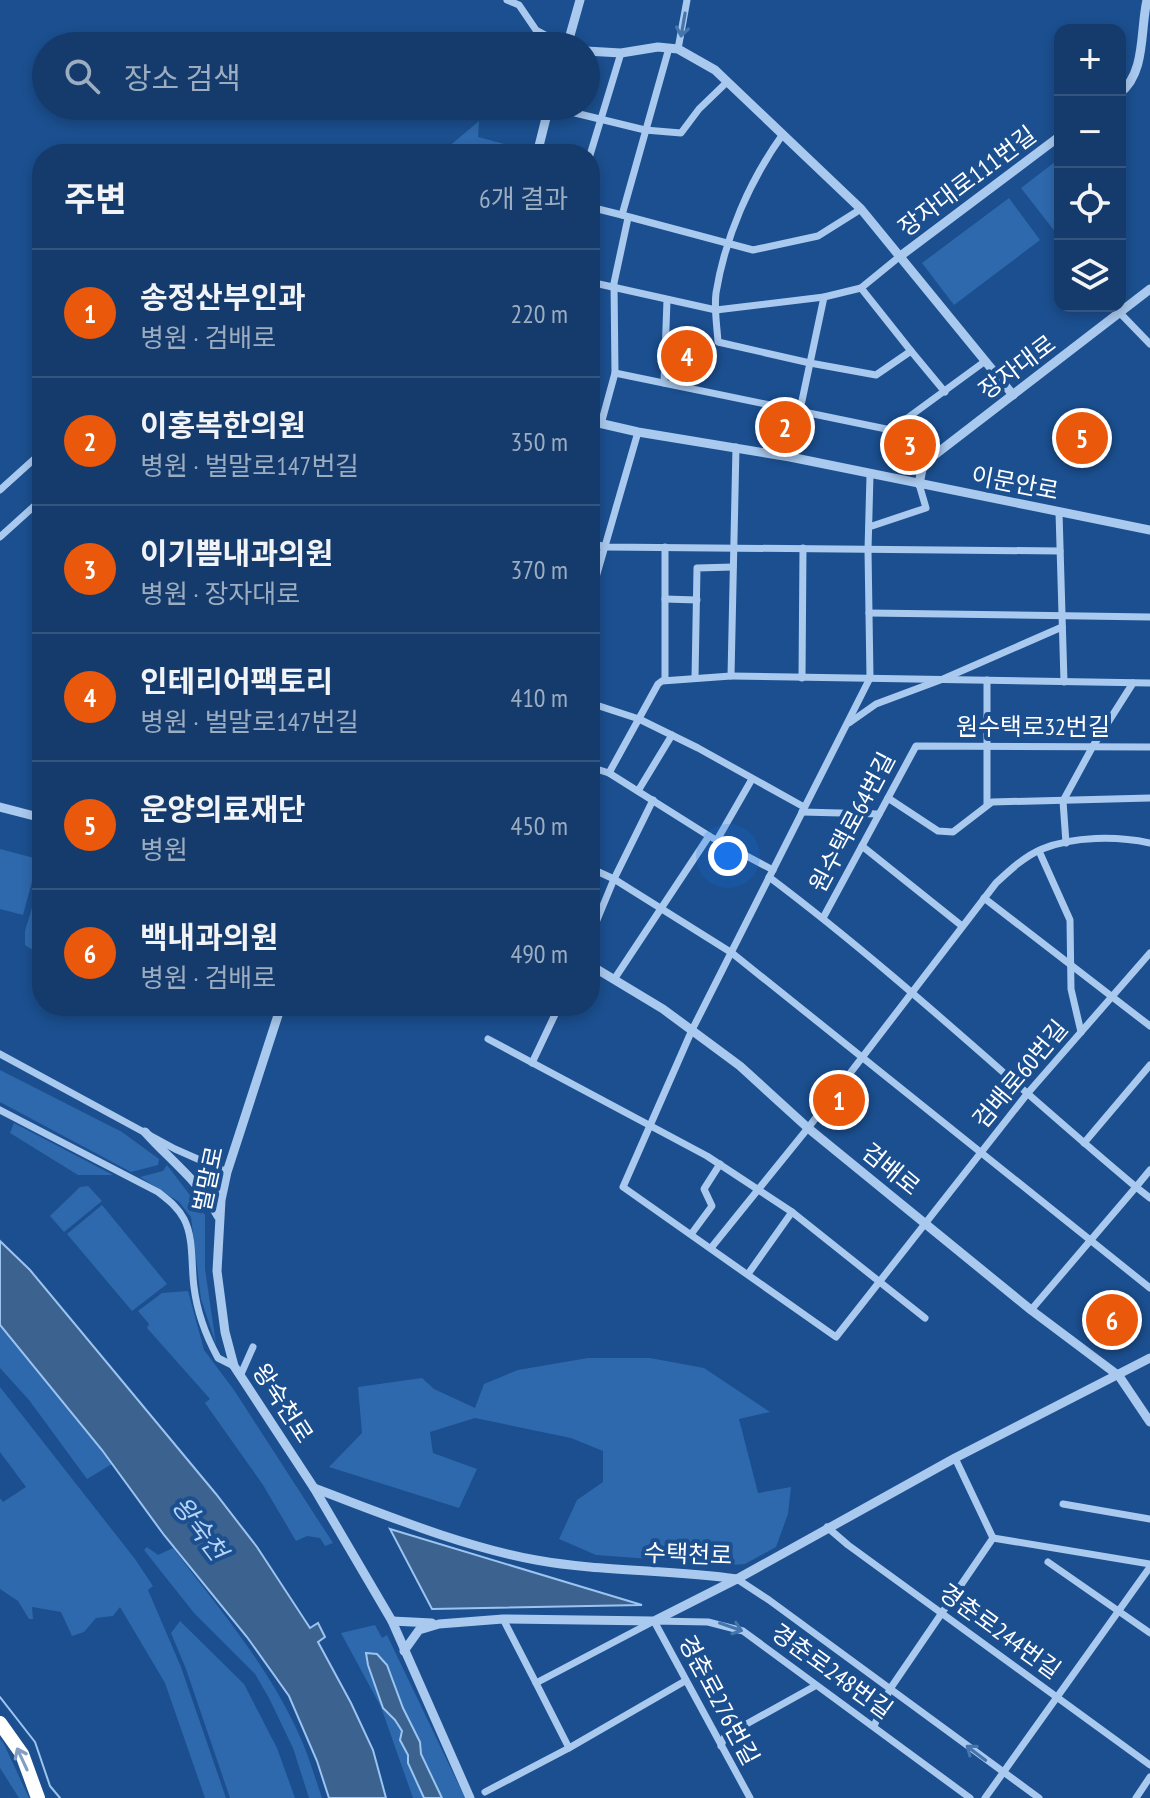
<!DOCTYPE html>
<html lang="ko">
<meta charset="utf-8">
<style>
:root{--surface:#143b6b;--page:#1d4271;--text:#f1f3f6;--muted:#9dadc1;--line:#33557e;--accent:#ea580c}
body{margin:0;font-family:"PT Sans Narrow","Noto Sans KR",sans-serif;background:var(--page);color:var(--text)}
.controls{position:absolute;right:24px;top:24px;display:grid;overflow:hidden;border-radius:16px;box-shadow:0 4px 12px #0003}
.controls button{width:72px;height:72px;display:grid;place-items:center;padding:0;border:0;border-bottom:2px solid var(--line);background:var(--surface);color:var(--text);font:40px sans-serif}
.you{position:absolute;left:728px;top:856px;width:28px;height:28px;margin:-20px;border:6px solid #fff;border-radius:50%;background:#1a73e8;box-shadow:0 0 0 12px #1a73e833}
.badge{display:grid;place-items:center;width:52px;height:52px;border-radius:50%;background:var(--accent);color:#fff;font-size:26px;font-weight:700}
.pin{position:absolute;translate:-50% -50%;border:4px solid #fff;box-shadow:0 2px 8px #0006}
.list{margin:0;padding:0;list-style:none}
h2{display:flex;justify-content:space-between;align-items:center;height:104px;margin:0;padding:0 32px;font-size:34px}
h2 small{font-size:26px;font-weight:400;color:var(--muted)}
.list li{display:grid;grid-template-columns:52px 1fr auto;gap:24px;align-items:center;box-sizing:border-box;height:128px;padding:0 32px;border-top:2px solid var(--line)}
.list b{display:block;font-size:30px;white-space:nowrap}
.list p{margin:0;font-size:26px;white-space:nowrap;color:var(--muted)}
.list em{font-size:26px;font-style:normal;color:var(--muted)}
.icon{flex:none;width:44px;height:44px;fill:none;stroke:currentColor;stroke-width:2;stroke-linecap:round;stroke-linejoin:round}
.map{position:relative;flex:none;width:1150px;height:1798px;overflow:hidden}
.search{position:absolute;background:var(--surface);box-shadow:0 4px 12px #0003;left:32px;top:32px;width:568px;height:88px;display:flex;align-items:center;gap:20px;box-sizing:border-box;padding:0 28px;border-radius:44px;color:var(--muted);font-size:30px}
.panel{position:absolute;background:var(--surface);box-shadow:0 4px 12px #0003;left:32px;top:144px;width:568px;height:872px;border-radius:32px}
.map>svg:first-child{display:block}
.green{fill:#2e69ad}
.water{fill:#3c6290;stroke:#9cc4f0;stroke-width:2}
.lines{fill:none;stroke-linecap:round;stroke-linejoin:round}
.stream{stroke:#9cc4f0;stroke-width:2}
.minor{stroke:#a9c9ee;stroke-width:7}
.tertiary{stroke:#a9c9ee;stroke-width:9}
.motorway{stroke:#fff;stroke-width:14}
.oneway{stroke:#4674ac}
.oneway2{stroke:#829ec1}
.labels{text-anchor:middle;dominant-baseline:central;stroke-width:8;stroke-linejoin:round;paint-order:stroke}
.street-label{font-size:24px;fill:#fff;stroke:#1b4f8f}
.water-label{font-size:26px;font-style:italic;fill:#b5d3f5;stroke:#1b4f8f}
</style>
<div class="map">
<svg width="1150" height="1798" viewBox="0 0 1150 1798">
<rect width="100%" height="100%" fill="#1b4f8f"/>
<g class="green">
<polygon points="479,121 478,137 523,149 522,154 440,154"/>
<polygon points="1060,158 1060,238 1021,188"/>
<polygon points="1009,198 1040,240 954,305 922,263"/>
<polygon points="0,849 38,859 23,915 0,909"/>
<polygon points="34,901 42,904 42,956 25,945 25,931"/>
<polygon points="0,1070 122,1132 159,1159 158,1165 131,1172 0,1102"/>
<polygon points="14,1123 113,1175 78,1175 10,1133"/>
<polygon points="167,1165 205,1215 205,1269 216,1344 201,1299 191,1217 179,1202 140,1177 163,1171"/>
<polygon points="88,1186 102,1201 64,1232 50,1216 80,1187"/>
<polygon points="102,1205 167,1284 132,1311 67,1234"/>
<polygon points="188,1291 204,1350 234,1390 333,1543 325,1546 320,1538 307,1536 296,1541 263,1485 205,1403 210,1399 147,1328 149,1324 138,1311 162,1293"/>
<polygon points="0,1325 102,1450 112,1464 87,1479 29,1400 0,1368"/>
<polygon points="588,1358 650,1358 704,1368 770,1412 739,1419 758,1493 791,1487 788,1514 776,1547 745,1564 732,1565 596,1555 559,1539 577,1500 603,1482 603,1451 571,1438 475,1418 430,1432 433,1453 477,1469 459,1508 329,1467 362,1433 358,1387 422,1378 434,1389 475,1408 484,1384 518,1370"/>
<polygon points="0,1387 135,1559 153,1586 148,1590 181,1667 226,1798 205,1798 165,1683 120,1607 113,1616 96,1618 84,1632 72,1636 61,1612 32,1607 33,1619 29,1619 18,1601 0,1589 0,1498 3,1502 26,1487 0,1452"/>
<path d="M147,1547L158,1555L173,1548C217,1606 265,1662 296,1728C307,1750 314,1775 322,1798H309L293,1748L269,1698L255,1674L194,1613L144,1550Z"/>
<polygon points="180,1621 244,1684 277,1748 295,1798 230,1798 186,1669 171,1633"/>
<polygon points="375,1625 382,1638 387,1635 465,1798 413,1798 381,1707 341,1633"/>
<polygon points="0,1739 3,1742 29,1798 19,1798 0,1768"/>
</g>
<g class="water">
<polygon points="0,1241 30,1270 216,1494 257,1547 310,1628 318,1623 325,1637 318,1642 351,1703 373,1750 386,1798 329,1798 317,1761 289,1696 247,1637 164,1535 102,1450 0,1325"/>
<polygon points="390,1529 642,1605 432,1609"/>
<polygon points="366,1653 377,1654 387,1665 403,1708 420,1742 421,1754 442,1798 424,1798 408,1763 408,1755 400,1740 402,1731 395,1720 383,1708 368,1665"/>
</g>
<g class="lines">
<polyline class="stream" points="0,1697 35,1742 50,1786 60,1798"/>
<g class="minor">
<polyline points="507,0 519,5 536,30 566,46"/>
<polyline points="669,48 622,215 753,250 818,236 861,209"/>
<polyline points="678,49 687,0"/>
<polyline points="571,112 645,130 681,133 699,109 727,82"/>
<path d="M783,134C750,180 725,237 716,293C714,309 717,326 718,342L810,363L790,457"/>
<polyline points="590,155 621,53"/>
<polyline points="590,207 622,215"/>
<polyline points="590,282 716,310 824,297 861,288 899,257"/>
<polyline points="824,297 810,363 876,375 911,351 861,288"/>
<polyline points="1120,313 1150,344"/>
<polyline points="911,351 945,392"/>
<polyline points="615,373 891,430 984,362"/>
<polyline points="664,383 667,300"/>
<polyline points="601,424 615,373 614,283 628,218"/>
<polyline points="870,475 868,550 870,678 692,1030 623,1187 836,1337 1027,1094 1150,953"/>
<polyline points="0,490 42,452"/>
<polyline points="1059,512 1064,682"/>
<polyline points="869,527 926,508 919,484"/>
<polyline points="0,537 42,499"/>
<polyline points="590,543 606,547 1060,551"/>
<polyline points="665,547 665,680"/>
<polyline points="590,598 638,432"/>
<polyline points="665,599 697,600"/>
<polyline points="869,613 1150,617"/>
<polyline points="731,676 1150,683"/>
<polyline points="695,678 697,568 733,567"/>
<polyline points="802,678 803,548"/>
<polyline points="590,703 639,719 698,748 804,807"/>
<polyline points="849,723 876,704 943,679 1062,627"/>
<polyline points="590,767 609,773 709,836 773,870"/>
<polyline points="609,773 658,684 662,681 731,676 736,447"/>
<polyline points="638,791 672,735"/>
<polyline points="888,798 938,831 953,832 992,802 1150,798"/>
<polyline points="987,804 987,680"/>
<polyline points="802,812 879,814"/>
<polyline points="717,840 752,779"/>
<polyline points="1066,843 1063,801 1093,746 1133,683"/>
<polyline points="862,846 962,926"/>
<polyline points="1039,851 1070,920 1071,989 1081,1032"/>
<polyline points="590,868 614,879 732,953 1150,1288"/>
<path d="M769,877C898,974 1013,1084 1136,1187L1150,1170"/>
<polyline points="984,898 1150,1026"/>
<polyline points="823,918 916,746 1150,747"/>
<polyline points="590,937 614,879 653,800"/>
<polyline points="615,978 709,836"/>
<polyline points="488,1039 707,1156 792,1212 925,1318"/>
<polyline points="0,1054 175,1149 227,1172"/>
<polyline points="532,1063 559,1006"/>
<path d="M0,1110L158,1192C168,1200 178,1207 184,1219C194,1238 191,1265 194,1287C197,1312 206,1336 218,1358L234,1366"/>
<polyline points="1084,1143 1150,1065"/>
<polyline points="692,1233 712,1206 704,1189 720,1164"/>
<path d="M711,1248L808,1128L996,883C1010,870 1025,856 1042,849C1074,836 1117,836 1150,843"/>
<polyline points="748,1274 792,1212"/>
<polyline points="1031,1310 1136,1187 1150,1198"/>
<polyline points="241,1374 253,1347"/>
<polyline points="1063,1504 1150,1519"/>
<polyline points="827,1527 848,1545 1150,1765"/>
<polyline points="993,1538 1150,1564"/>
<polyline points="1048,1562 1150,1633"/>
<polyline points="737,1579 769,1600 1039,1798"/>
<polyline points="503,1619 536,1683"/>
<polyline points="654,1621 750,1798"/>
<polyline points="874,1726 890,1689 993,1538 955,1458"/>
<polyline points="721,1746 725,1736 815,1686"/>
<polyline points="569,1748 536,1683 654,1621 708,1622 743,1631 970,1798"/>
<polyline points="485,1792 569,1748 685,1681"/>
<polyline points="985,1798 1150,1567"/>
<polyline points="1136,1798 1150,1777"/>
</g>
<g class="tertiary">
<polyline points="567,46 580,0"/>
<polyline points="586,51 621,53 658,47 678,49 715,70 861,209 1013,395"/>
<path d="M1120,93C1146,73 1140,30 1147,0"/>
<polyline points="537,154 549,106"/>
<polyline points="899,257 1060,136"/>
<polyline points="590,421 638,432 790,457 1150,530"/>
<polyline points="919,484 922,469 932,457 1150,289"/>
<polyline points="0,807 42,818"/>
<polyline points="590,965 663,1009 740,1066 808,1128 1031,1310 1119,1376 1150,1422"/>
<polyline points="281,1006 227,1172 221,1200 217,1271 225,1332 234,1366 314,1488 392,1621 470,1798"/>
<path d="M145,1132C169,1159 201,1183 218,1216"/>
<path d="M314,1488C386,1515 460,1546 536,1560C602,1572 670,1569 737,1579"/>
<polyline points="392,1621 432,1623"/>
<polyline points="404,1651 419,1630 439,1624 503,1619 654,1621 737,1579 955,1458 1150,1358"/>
</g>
<polyline class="motorway" points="0,1723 22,1754 38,1798"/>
</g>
<defs><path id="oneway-shaft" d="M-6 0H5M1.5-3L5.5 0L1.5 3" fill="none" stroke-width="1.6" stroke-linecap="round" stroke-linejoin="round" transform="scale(2)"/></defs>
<g class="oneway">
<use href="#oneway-shaft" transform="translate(683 25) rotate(100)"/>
<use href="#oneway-shaft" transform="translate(731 1627) rotate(19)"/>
<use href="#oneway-shaft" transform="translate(976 1753) rotate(-143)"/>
</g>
<use class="oneway2" href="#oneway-shaft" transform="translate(22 1759) rotate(-115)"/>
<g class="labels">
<g class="street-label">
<text transform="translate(967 181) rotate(-37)">장자대로111번길</text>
<text transform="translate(1017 367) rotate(-37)">장자대로</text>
<text transform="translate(1015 483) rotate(11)">이문안로</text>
<text x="1033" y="726">원수택로32번길</text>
<text transform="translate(852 822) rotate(-62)">원수택로64번길</text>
<text transform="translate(1020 1074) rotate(-50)">검배로60번길</text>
<text transform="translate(891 1169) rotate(39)">검배로</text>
<text transform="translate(208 1179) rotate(-78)">벌말로</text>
<text transform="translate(283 1403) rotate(57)">왕숙천로</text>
<text transform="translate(688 1554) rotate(2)">수택천로</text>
<text transform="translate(1000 1631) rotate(36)">경춘로244번길</text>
<text transform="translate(832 1671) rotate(36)">경춘로248번길</text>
<text transform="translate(719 1700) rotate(62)">경춘로276번길</text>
</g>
<g class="water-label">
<text transform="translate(200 1528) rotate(53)">왕숙천</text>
</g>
</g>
</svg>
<div class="controls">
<button>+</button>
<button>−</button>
<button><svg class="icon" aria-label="locate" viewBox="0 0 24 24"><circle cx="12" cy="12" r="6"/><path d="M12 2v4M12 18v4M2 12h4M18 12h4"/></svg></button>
<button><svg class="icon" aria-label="layers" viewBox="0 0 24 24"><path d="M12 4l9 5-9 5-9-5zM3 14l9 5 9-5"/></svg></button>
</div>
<div class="you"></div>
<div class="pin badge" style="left:839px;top:1100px">1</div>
<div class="pin badge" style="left:785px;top:427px">2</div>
<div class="pin badge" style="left:910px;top:445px">3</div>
<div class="pin badge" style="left:687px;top:356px">4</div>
<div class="pin badge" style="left:1082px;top:438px">5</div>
<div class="pin badge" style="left:1112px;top:1320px">6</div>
<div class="search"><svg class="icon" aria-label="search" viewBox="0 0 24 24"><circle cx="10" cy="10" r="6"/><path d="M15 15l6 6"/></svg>장소 검색</div>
<section class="panel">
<h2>주변<small>6개 결과</small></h2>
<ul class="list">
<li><span class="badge">1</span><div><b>송정산부인과</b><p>병원 · 검배로</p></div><em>220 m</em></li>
<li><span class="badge">2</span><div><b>이홍복한의원</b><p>병원 · 벌말로147번길</p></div><em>350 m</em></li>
<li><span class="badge">3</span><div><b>이기쁨내과의원</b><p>병원 · 장자대로</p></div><em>370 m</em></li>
<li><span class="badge">4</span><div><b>인테리어팩토리</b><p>병원 · 벌말로147번길</p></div><em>410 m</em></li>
<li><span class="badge">5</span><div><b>운양의료재단</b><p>병원</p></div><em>450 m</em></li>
<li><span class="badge">6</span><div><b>백내과의원</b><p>병원 · 검배로</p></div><em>490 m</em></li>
</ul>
</section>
</div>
